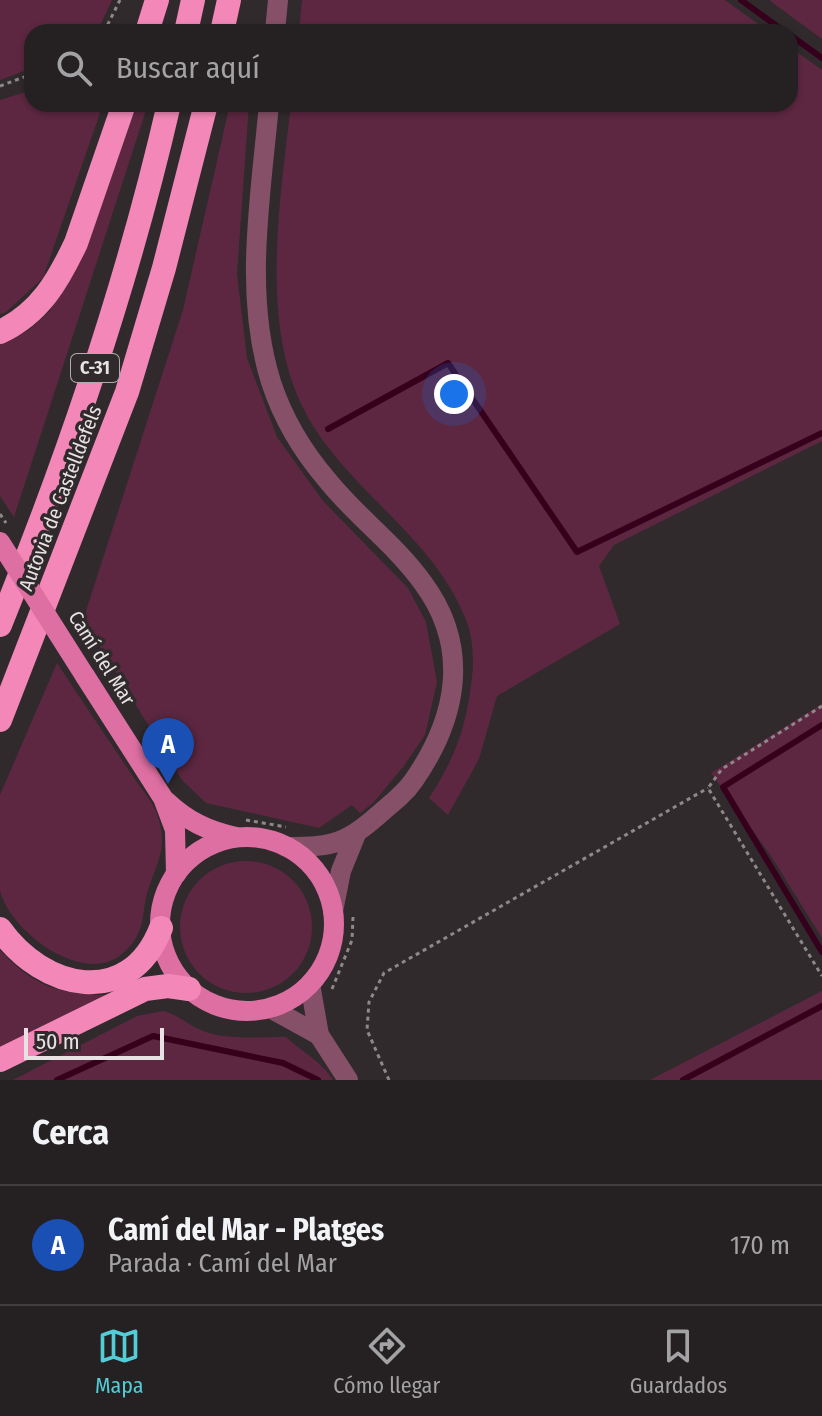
<!DOCTYPE html>
<html lang="es">
<meta charset="utf-8">
<style>
:root{--surface:#252021;--page:#312d2e;--text:#f1f3f6;--muted:#a3a3a5;--line:#423e3f;--accent:#52ccd6}
body{margin:0;font-family:"Fira Sans Condensed",sans-serif;background:var(--page);color:var(--text)}
.scale{position:absolute;left:24px;bottom:20px;width:140px;box-sizing:border-box;padding-left:8px;border:4px solid #e7e3e4;border-top:0;font-size:22px;line-height:28px;white-space:nowrap;color:#e7e3e4;-webkit-text-stroke:6px #312a2c;paint-order:stroke}
.you{position:absolute;left:454px;top:394px;width:28px;height:28px;margin:-20px;border:6px solid #fff;border-radius:50%;background:#1a73e8;box-shadow:0 0 0 12px #1a73e833}
.badge{display:grid;place-items:center;width:52px;height:52px;border-radius:50%;background:var(--accent);color:#fff;font-size:26px;font-weight:700}
.pin{position:absolute;translate:-50% -66px;filter:drop-shadow(0 2px 4px #0008)}
.pin::after{content:'';position:absolute;top:42px;width:28px;height:24px;background:inherit;clip-path:polygon(0 0,100% 0,50% 100%)}
.list{margin:0;padding:0;list-style:none}
h2{display:flex;justify-content:space-between;align-items:center;height:104px;margin:0;padding:0 32px;font-size:34px}
h2 small{font-size:26px;font-weight:400;color:var(--muted)}
.list li{display:grid;grid-template-columns:52px 1fr auto;gap:24px;align-items:center;box-sizing:border-box;height:120px;padding:0 32px;border-top:2px solid var(--line)}
.list b{display:block;font-size:30px;white-space:nowrap}
.list p{margin:0;font-size:26px;white-space:nowrap;color:var(--muted)}
.list em{font-size:26px;font-style:normal;color:var(--muted)}
.icon{flex:none;width:44px;height:44px;fill:none;stroke:currentColor;stroke-width:2;stroke-linecap:round;stroke-linejoin:round}
.map{position:relative;flex:none;width:822px;height:1080px;overflow:hidden}
.search{position:absolute;background:var(--surface);box-shadow:0 2px 6px #0004;left:24px;right:24px;top:24px;height:88px;display:flex;align-items:center;gap:20px;box-sizing:border-box;padding:0 28px;border-radius:24px;color:var(--muted);font-size:30px}
.sheet{height:224px;background:var(--surface)}
nav{display:flex;justify-content:space-around;align-items:center;box-sizing:border-box;height:112px;border-top:2px solid var(--line);background:var(--surface);font-size:22px;color:var(--muted)}
nav a{display:grid;justify-items:center;gap:4px}
nav .on{color:var(--accent)}
.map>svg:first-child{display:block}
.green{fill:#5d2741}
.lines{fill:none;stroke-linecap:round;stroke-linejoin:round}
.stream{stroke:#36001d;stroke-width:6}
.path{stroke:#8d8889;stroke-width:3;stroke-dasharray:4 4;stroke-linecap:butt}
.minor{stroke:#865068;stroke-width:20}
.major{stroke:#de6fa2;stroke-width:20}
.highway{stroke:#f388b8;stroke-width:24}
.path-bridge{stroke:#8d8889;stroke-width:3;stroke-dasharray:4 4;stroke-linecap:butt}
.major-bridge{stroke:#de6fa2;stroke-width:20}
.labels{text-anchor:middle;dominant-baseline:central;stroke-width:7;stroke-linejoin:round;paint-order:stroke}
.shield{fill:#312a2c;stroke:#b0acad;stroke-width:2}
.shield-label{font-size:18px;font-weight:bold;fill:#e7e3e4}
.street-label{font-size:20px;fill:#e7e3e4;stroke:#312a2c}
</style>
<div class="map">
<svg width="822" height="1080" viewBox="0 0 822 1080">
<rect width="100%" height="100%" fill="#312a2c"/>
<g class="green">
<polygon points="0,0 112,0 97,32 32,32 32,68 0,80"/>
<polygon points="302,0 725,0 769,32 299,32"/>
<polygon points="769,0 822,0 822,39"/>
<path d="M790,47L822,70V441L614,545L599,566L620,624L497,696L479,759L448,815L429,798C452,763 464,734 470,692C474,670 475,642 466,620C431,528 328,481 294,387C263,303 281,191 291,104H790Z"/>
<polygon points="32,90 32,104 103,104 43,278 6,312 0,314 0,100"/>
<polygon points="135,104 148,104 14,517 0,496 0,344 29,330 50,311 68,280"/>
<polygon points="230,104 249,104 237,274 247,358 277,437 323,501 408,588 426,622 437,682 425,735 403,767 373,803 360,813 352,805 319,828 206,803 182,780 81,616 86,611 183,310"/>
<path d="M57,663C82,701 107,738 132,775C140,788 154,802 158,817C167,848 159,858 149,887C140,913 148,932 123,953C85,988 9,931 0,890V795Z"/>
<polygon points="822,704 822,938 771,856 711,773"/>
<circle cx="246" cy="927" r="66"/>
<path d="M0,950C33,986 59,995 107,995L0,1047Z"/>
<polygon points="822,991 822,1080 650,1080"/>
<path d="M163,1011C179,1015 188,1025 203,1031C224,1040 263,1037 286,1037C302,1052 321,1061 333,1080H13L137,1016Z"/>
</g>
<g class="lines">
<g class="stream">
<polyline points="741,0 785,32"/>
<polyline points="790,35 822,58"/>
<polyline points="328,429 448,363 577,552 822,433"/>
<polyline points="822,725 723,787 822,952"/>
<polyline points="57,1080 153,1036 283,1063 318,1080"/>
<polyline points="683,1080 822,1006"/>
</g>
<g class="path">
<polyline points="104,32 120,0"/>
<polyline points="0,86 32,74"/>
<polyline points="822,706 722,769 708,788 822,976"/>
<polyline points="246,820 286,827"/>
<polyline points="332,989 352,940 353,917"/>
<polyline points="389,1080 367,1030 369,1002 384,973 708,788"/>
</g>
<g class="minor">
<polyline points="275,32 278,0"/>
<path d="M269,104C261,194 243,294 271,382C283,419 303,452 328,481C357,517 396,545 423,583C471,648 457,718 414,780C406,792 395,801 384,810C347,843 336,847 286,847"/>
<polyline points="333,911 341,871 356,834"/>
<polyline points="310,984 319,1035 348,1080"/>
<polyline points="270,1008 319,1035"/>
</g>
<g class="major">
<polyline points="85,676 163,798 175,830 176,874"/>
<path d="M166,801C187,821 208,831 236,837"/>
<circle cx="247" cy="924" r="87"/>
</g>
<g class="highway">
<polyline points="147,32 157,0"/>
<polyline points="186,32 193,0"/>
<polyline points="222,32 229,0"/>
<path d="M0,332C40,313 58,281 76,243L124,104"/>
<path d="M0,625C69,456 128,282 169,104"/>
<polyline points="0,720 127,392 164,268 206,104"/>
<path d="M0,929C43,990 129,1010 161,928"/>
<polyline points="0,1060 145,989 168,986 189,989"/>
</g>
<polyline class="path-bridge" points="0,514 6,523"/>
<polyline class="major-bridge" points="0,542 85,676"/>
</g>
<g class="labels">
<rect class="shield" x="71" y="354" width="48" height="28" rx="6"/>
<g class="shield-label">
<text x="95" y="368">C-31</text>
</g>
<g class="street-label">
<text transform="translate(60 498) rotate(-69)">Autovia de Castelldefels</text>
<text transform="translate(102 658) rotate(58)">Camí del Mar</text>
</g>
</g>
</svg>
<div class="scale">50 m</div>
<div class="you"></div>
<div class="pin badge" style="left:168px;top:784px;background:#1a4fb4">A</div>
<div class="search"><svg class="icon" aria-label="search" viewBox="0 0 24 24"><circle cx="10" cy="10" r="6"/><path d="M15 15l6 6"/></svg>Buscar aquí</div>
</div>
<section class="sheet">
<h2>Cerca<small></small></h2>
<ul class="list">
<li><span class="badge" style="background:#1a4fb4">A</span><div><b>Camí del Mar - Platges</b><p>Parada · Camí del Mar</p></div><em>170 m</em></li>
</ul>
</section>
<nav>
<a class="on"><svg class="icon" aria-label="map" viewBox="0 0 24 24"><path d="M3 6l6-2 6 2 6-2v14l-6 2-6-2-6 2zM9 4v14M15 6v14"/></svg>Mapa</a>
<a><svg class="icon" aria-label="directions" viewBox="0 0 24 24"><path d="M12 3l9 9-9 9-9-9zM9 14v-3h6M13 9l2 2-2 2"/></svg>Cómo llegar</a>
<a><svg class="icon" aria-label="saved" viewBox="0 0 24 24"><path d="M7 4h10v16l-5-4-5 4z"/></svg>Guardados</a>
</nav>
